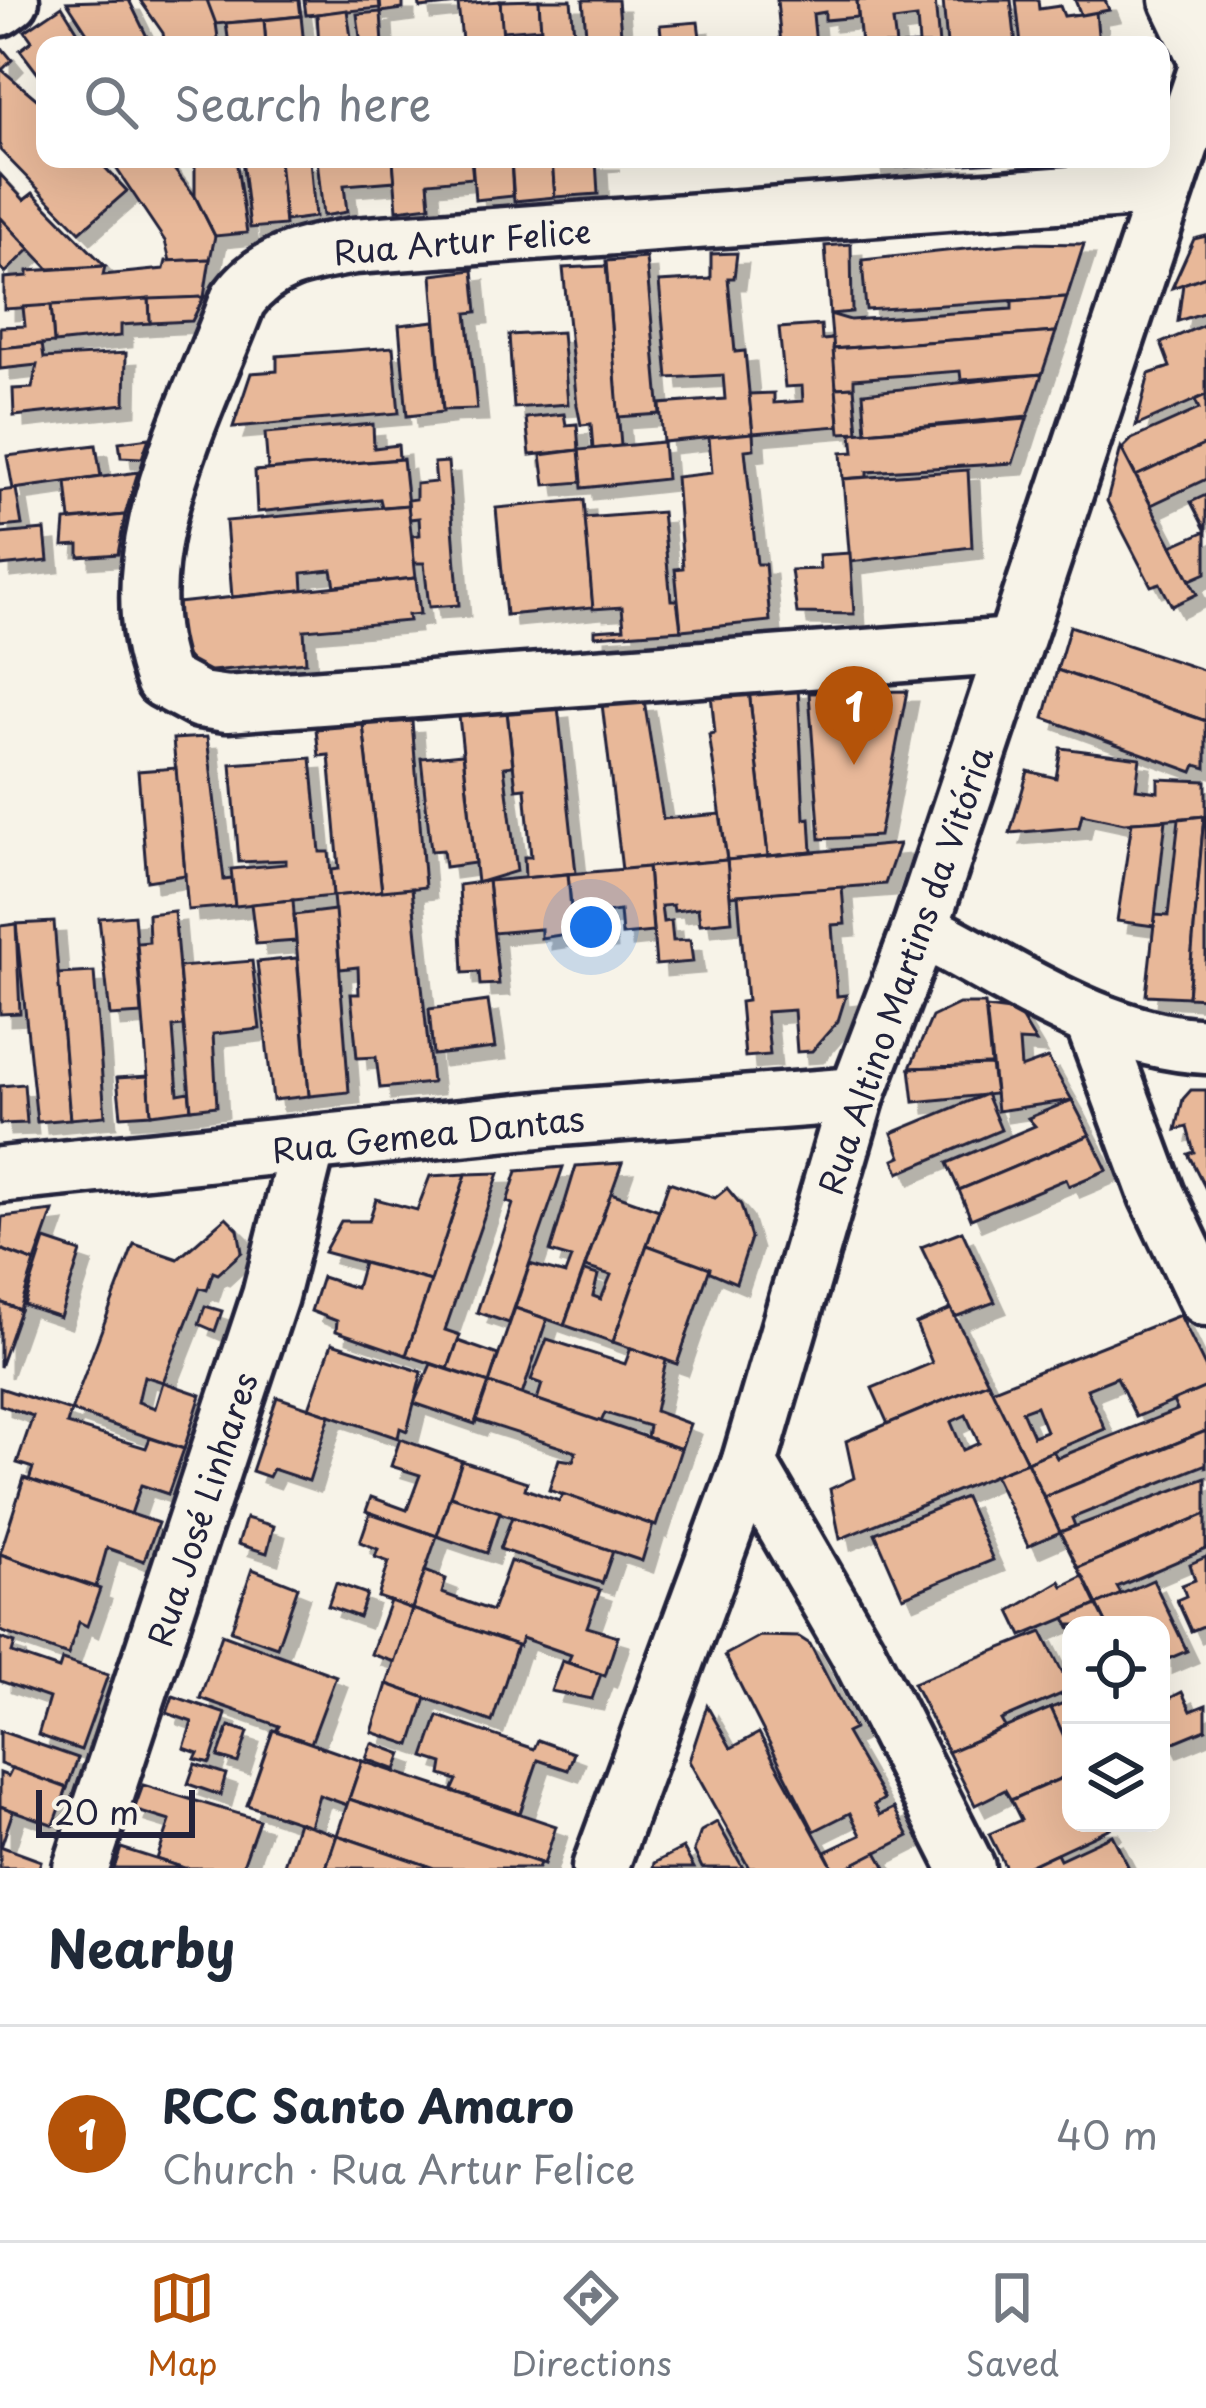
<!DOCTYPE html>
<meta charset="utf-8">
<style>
:root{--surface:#fff;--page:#f2f2f3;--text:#1f2937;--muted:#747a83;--line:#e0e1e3;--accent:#b45309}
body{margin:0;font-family:"Playpen Sans",sans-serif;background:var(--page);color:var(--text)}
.controls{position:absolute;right:36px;bottom:36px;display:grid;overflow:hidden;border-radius:24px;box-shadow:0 12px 48px #0002}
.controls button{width:108px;height:108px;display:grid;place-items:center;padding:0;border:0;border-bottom:3px solid var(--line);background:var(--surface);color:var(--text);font:60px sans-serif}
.scale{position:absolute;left:36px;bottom:30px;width:159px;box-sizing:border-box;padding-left:12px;border:6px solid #22223b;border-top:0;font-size:33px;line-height:42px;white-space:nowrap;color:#22223b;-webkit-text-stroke:9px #f7f3e8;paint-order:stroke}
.you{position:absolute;left:591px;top:927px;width:42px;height:42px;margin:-30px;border:9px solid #fff;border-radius:50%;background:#1a73e8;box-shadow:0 0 0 18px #1a73e833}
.badge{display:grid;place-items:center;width:78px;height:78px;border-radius:50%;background:var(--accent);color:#fff;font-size:39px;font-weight:700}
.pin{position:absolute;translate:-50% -99px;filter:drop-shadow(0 3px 6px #0008)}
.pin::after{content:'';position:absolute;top:63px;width:42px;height:36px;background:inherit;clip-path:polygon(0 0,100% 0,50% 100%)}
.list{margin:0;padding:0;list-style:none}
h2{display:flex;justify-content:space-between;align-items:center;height:156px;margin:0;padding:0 48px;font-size:51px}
h2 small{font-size:39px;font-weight:400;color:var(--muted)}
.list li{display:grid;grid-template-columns:78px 1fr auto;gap:36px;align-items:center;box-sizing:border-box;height:216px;padding:0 48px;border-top:3px solid var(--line)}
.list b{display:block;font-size:45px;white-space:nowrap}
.list p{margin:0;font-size:39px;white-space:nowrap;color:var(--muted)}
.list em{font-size:39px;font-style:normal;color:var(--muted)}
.icon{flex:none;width:66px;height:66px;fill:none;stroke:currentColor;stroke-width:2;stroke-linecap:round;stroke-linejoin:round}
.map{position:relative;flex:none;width:1206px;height:1868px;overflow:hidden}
.search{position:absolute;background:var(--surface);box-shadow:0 12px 48px #0002;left:36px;right:36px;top:36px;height:132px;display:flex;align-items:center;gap:30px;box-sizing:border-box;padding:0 42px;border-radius:24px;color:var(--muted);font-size:45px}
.sheet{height:372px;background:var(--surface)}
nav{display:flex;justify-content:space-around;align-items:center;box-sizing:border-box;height:168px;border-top:3px solid var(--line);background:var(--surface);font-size:33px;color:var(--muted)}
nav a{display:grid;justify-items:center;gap:6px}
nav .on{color:var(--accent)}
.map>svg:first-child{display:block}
.building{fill:#e8b899;stroke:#22223b;stroke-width:3;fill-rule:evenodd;filter:url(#shadow)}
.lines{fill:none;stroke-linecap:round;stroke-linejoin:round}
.minor-casing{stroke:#22223b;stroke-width:63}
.minor{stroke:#f7f3e8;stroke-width:54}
.labels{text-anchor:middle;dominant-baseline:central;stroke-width:9;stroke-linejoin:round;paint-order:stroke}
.street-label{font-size:33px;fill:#22223b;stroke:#f7f3e8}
</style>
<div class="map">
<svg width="1206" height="1868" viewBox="0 0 1206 1868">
<defs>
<filter id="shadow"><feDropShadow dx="11" dy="11" stdDeviation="0" flood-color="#0004"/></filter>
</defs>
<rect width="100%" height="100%" fill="#f7f3e8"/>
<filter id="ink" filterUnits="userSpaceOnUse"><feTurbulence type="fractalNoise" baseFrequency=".00833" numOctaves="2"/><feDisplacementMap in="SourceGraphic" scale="24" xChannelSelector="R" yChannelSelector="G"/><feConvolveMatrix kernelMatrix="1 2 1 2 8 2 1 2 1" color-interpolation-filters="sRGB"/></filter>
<g filter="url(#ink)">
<g class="building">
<polygon points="129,0 151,45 95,45 67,2"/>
<polygon points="140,0 207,0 214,9 219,45 165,45 163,33"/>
<polygon points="207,0 299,0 301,16 216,24"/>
<polygon points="304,0 379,0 380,8 306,15"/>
<polygon points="380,0 403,0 403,9 381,12"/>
<polygon points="419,0 458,0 458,4 420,8"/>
<polygon points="539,0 541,28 502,31 500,1"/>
<polygon points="539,0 571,0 575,45 542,45"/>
<polygon points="583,0 618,0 622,45 587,45"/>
<polygon points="777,0 857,0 858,17 825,20 825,12 813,14 816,45 781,45"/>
<polygon points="857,0 935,0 939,45 902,45 919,44 917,18 893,21 896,45 861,45"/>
<polygon points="943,0 1011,0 1016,45 947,45"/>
<polygon points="1016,0 1038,0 1039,9 1060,6 1064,16 1096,12 1099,45 1021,45"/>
<polygon points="1075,0 1105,0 1109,10 1081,15"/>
<polygon points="500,1 503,37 462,40 458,4"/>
<polygon points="62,6 86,45 45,45 45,83 20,50 32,41 25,31"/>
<polygon points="347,10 352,44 319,45 317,14"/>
<polygon points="381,12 383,45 361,45 357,14"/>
<polygon points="301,16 304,45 266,45 264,20"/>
<polygon points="264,20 266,45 229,45 226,23"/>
<polygon points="698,22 701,45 662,45 660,25"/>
<polygon points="3,49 12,60 2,70 45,106 45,159 97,159 127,191 80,232 0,150 0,51"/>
<polygon points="110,159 166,159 195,196 215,236 210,259 170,261 165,241"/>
<polygon points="195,159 236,159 247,233 215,236 195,196"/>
<polygon points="242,159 279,159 285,225 250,228"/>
<polygon points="279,159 310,159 315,217 285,221"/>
<polygon points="317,159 393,159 395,181 344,185 347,212 323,216"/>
<polygon points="393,159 471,159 473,178 428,182 430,206 397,210"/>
<polygon points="511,159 513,196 475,200 472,160"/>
<polygon points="511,159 552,159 555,197 514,201"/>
<polygon points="552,159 609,159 596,160 598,194 555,197"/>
<polygon points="871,159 951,159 951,165 872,168"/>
<polygon points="951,159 1028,159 1028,160 951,165"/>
<polygon points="0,174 24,200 33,193 105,266 49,269 0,217"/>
<polygon points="0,217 30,249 5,273 0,267"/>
<polygon points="1206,236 1206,276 1172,288 1194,239"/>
<polygon points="1021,243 1084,244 1067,297 866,310 862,260"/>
<polygon points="851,244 852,312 830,314 825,246"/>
<polygon points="737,253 734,278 728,278 735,352 745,351 753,433 663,442 660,404 725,399 723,375 668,378 659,282 711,279 711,254"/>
<polygon points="646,258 660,414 618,417 606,261"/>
<polygon points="210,259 204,297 4,309 4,278 28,276 28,271 105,266 103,275 164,269 166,261"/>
<polygon points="606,266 621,446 593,449 591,424 581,425 577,405 563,268"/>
<polygon points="473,270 477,312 467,313 477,409 443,410 432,275"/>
<polygon points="1206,276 1206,312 1178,321 1183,284"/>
<polygon points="204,297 192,321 150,323 149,299"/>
<polygon points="1067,297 1056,332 833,349 830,314 850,320 1012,309 1012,301"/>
<polygon points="149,299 150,323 121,325 121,336 54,343 51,305"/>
<polygon points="51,305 54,343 0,348 0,327 25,326 23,307"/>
<polygon points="435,321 443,412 407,416 399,325"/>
<polygon points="1206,324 1206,395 1136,426 1149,374 1170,367 1161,343"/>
<polygon points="821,325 822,340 833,339 839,426 753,433 749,394 774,393 774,403 803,401 802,386 785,387 779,328"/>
<polygon points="562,332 568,404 514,408 509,335"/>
<polygon points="1056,332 1042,374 961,380 960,371 854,379 854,387 836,388 833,349"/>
<polygon points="42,344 44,358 126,353 125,404 14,416 13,389 32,388 37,365 0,369 0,348"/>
<polygon points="393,347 399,413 233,427 251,373 277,371 277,356"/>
<polygon points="1042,374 1028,416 866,432 863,393"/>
<polygon points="854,387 858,432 840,433 836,388"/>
<polygon points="1206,395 1206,444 1136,476 1122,449 1132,439 1199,409 1195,400"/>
<polygon points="564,414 566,425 577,424 579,450 530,455 526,418"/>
<polygon points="1027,419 1013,463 867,472 867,477 843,479 841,453 854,452 852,433"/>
<polygon points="373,424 374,448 398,445 399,459 268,470 265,433"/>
<polygon points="753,433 754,449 745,450 757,564 765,564 770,621 681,630 675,569 683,568 676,477 712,473 709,437"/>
<polygon points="149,438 142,458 121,457 119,442"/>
<polygon points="663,442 666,479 582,488 579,450"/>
<polygon points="1206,444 1206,479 1151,505 1136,476"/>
<polygon points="96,445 101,477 13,489 7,456"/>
<polygon points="1121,448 1197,594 1172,606 1160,583 1151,586 1107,501"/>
<polygon points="579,450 582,482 545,485 541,455"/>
<polygon points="403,459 408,505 382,507 380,499 257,512 255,471"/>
<polygon points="448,462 459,605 429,607 424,563 414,563 412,536 420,535 419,518 409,519 408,500 416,499 416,484 436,482 434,463"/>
<polygon points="968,470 972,547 850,562 843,479"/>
<polygon points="138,472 125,515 70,520 66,482"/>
<polygon points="16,489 22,525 0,527 0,491"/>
<polygon points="1206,495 1206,531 1191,502"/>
<polygon points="584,500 593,607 506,615 496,508"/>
<polygon points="408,505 416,578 335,586 332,570 302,573 303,590 232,597 226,521"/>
<polygon points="662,512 671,600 677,600 681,630 595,636 595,630 624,628 622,607 593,609 585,518"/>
<polygon points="125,515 118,554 79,557 79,545 63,546 65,521"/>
<polygon points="45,530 48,561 0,566 0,534"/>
<polygon points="1206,531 1206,573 1190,580 1172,546"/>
<polygon points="850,553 854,614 797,613 791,570 820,569 819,555"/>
<polygon points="416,578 420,614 408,615 409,621 304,630 306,662 201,672 180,649 177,603"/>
<polygon points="1070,626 1206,671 1206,721 1057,670"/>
<polygon points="1057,670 1206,721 1206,768 1196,765 1193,772 1044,718"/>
<polygon points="798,686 804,819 810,818 812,852 768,856 749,691"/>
<polygon points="749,691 768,856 727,860 709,734 715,733 711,694"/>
<polygon points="907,691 879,836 820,839 809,693"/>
<polygon points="644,700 663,819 720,814 727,860 622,870 602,704"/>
<polygon points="558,707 576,873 525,878 524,857 531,857 525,788 516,789 507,712"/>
<polygon points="507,712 513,766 504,767 517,871 477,883 459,716"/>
<polygon points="412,721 425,887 382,892 363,725"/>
<polygon points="363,725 382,892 333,896 331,870 339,869 329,755 319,756 316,729"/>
<polygon points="207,737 224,880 232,879 235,906 188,910 173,739"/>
<polygon points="1061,748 1140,758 1136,789 1158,792 1158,779 1206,781 1206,816 1124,823 1082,814 1079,827 1010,833 1028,771 1056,778"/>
<polygon points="463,754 475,863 445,867 443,850 431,851 421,758"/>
<polygon points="311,758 320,852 329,852 333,896 235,906 231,869 286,864 286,860 239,862 231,764"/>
<polygon points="176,768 185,875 147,881 138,771"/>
<polygon points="1204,816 1188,997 1146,995 1155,915 1168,916 1179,819"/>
<polygon points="1204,816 1206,816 1206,998 1188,997"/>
<polygon points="1166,820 1154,926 1117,921 1132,822"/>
<polygon points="899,844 885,884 730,896 727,860"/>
<polygon points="727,860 732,921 700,924 698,908 674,911 673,905 661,906 663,922 671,921 673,941 690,940 693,962 656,965 648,867"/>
<polygon points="648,867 653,932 622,935 620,911 604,913 606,937 574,940 568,874"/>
<polygon points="568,874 573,933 541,938 541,929 493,933 488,881"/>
<polygon points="488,881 499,984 480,985 479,972 463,973 459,885"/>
<polygon points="842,887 845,924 832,925 837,996 846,995 838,1021 812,1051 797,1052 794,1010 766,1012 770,1055 745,1057 740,1002 747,1001 738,895"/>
<polygon points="412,888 432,1083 380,1088 376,1057 357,1058 351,994 359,994 358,967 340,969 333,896"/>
<polygon points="293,900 296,941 256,944 251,904"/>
<polygon points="335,910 349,1092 309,1096 294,915"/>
<polygon points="174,911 184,1026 173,1027 178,1094 189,1092 191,1109 151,1114 137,943 149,942 148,914"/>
<polygon points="134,915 142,1014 110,1016 99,918"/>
<polygon points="54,922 70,1119 37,1122 16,924"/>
<polygon points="16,924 20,1013 0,1014 0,926"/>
<polygon points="297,958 309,1096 273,1100 257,962"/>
<polygon points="252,961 260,1029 213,1034 217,1106 191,1109 179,967"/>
<polygon points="94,972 105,1116 70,1119 58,974"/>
<polygon points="488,1001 495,1048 433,1055 429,1009"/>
<polygon points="959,1004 985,1004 991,1065 910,1068 932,1017"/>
<polygon points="986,1008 1018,1012 1036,1042 1019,1041 1021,1068 1048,1058 1072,1100 997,1111"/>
<polygon points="991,1065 995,1094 914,1102 910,1068"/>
<polygon points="148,1076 151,1114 121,1116 117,1078"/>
<polygon points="24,1084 27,1123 0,1124 0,1086"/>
<polygon points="1191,1090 1206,1090 1206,1189 1188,1154 1194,1152 1187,1127 1176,1130 1183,1099"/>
<polygon points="986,1094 1001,1130 899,1173 894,1160 901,1157 892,1133"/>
<polygon points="1072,1100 1090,1135 959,1190 947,1163 1035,1126 1028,1118"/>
<polygon points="1090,1135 1107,1170 1069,1186 1066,1179 971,1219 959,1190"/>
<polygon points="622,1163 564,1325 515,1308 530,1264 565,1274 571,1258 550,1252 576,1166"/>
<polygon points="563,1167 509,1323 477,1312 513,1204 507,1202 517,1171"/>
<polygon points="499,1173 445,1330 460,1335 448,1369 406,1355 466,1174"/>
<polygon points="466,1174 431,1281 324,1252 341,1221 369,1221 376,1199 417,1210 430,1176"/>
<polygon points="669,1182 715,1198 727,1188 741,1205 751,1238 736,1283 647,1245"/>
<polygon points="611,1193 659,1210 613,1342 564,1325 584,1271 598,1275 593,1296 601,1299 611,1275 585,1267"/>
<polygon points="53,1211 35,1262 0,1249 2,1217"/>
<path d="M226,1217L238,1229L242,1252L218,1274L213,1272L207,1290L200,1288L163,1382L201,1395L184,1449L71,1411L134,1244L178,1259ZM144,1376L163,1382L155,1408L138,1402Z"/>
<polygon points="962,1231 995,1302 955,1317 921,1247"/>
<polygon points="45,1240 81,1252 60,1317 24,1305"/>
<polygon points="647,1245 710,1268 677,1364 613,1342"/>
<polygon points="0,1249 35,1262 20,1310 0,1302"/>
<polygon points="363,1263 431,1281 406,1355 336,1331 337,1321 311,1311 322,1277 356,1288"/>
<polygon points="0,1302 20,1310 0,1367"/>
<polygon points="205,1306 222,1311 215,1331 199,1324"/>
<polygon points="515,1308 547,1319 522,1395 489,1383"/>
<polygon points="951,1309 988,1382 888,1424 872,1388 932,1363 916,1324"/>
<path d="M1180,1315L1206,1368V1388L1136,1417L1117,1377L1087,1389L1105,1429L1027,1462L991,1390ZM1036,1406L1046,1431L1033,1436L1022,1411Z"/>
<polygon points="547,1339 625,1364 631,1348 666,1360 655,1411 690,1424 681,1449 647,1437 649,1426 605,1413 601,1422 537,1400 542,1384 531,1380"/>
<polygon points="458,1341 498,1355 489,1383 448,1369"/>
<polygon points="332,1343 422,1372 407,1431 400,1428 398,1438 309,1408"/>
<polygon points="431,1364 489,1383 475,1424 414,1403"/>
<path d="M988,1382L1027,1462L840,1539L830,1489L854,1478L846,1441ZM966,1415L979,1443L963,1450L951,1422Z"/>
<polygon points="489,1383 681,1449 656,1526 549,1490 559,1459 573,1461 576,1452 476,1420"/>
<polygon points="1206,1387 1206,1431 1044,1497 1027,1462 1053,1451 1057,1458 1177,1410 1173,1401"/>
<polygon points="0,1388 71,1411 67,1424 146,1448 150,1438 184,1449 168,1494 141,1485 131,1514 29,1480 33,1468 17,1463 33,1416 0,1405"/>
<polygon points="277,1397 330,1415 309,1481 273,1469 269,1477 252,1471"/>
<polygon points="1206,1431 1206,1469 1204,1465 1072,1518 1075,1526 1060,1532 1044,1497"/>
<polygon points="400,1439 462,1461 437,1536 366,1511 371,1497 407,1510 420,1475 391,1466"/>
<polygon points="462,1461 527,1482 525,1489 559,1501 563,1494 653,1525 642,1561 450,1496"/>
<polygon points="1027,1462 1060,1532 1028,1546 994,1475"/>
<polygon points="24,1478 158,1523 144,1561 107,1548 96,1587 0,1554"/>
<polygon points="1206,1478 1206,1514 1078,1568 1060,1532"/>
<polygon points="450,1496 500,1512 487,1553 437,1536"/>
<polygon points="965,1497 993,1560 903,1597 875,1533"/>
<polygon points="370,1513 437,1536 412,1609 378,1597 389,1562 375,1557 378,1549 360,1542"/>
<polygon points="1206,1514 1206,1549 1117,1587 1121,1594 1097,1605 1078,1568"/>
<polygon points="512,1517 613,1551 602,1583 500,1549"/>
<polygon points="246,1518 274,1526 267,1553 238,1544"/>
<polygon points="0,1554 100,1589 87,1626 79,1622 68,1655 0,1631"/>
<polygon points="1206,1557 1206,1625 1191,1631 1177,1600 1186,1596 1182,1585 1195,1580 1190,1564"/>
<polygon points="510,1561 600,1590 587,1627 618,1636 605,1676 568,1662 571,1655 522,1638 519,1646 412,1609 425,1571 446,1579 442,1593 492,1611"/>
<polygon points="252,1569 298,1587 277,1647 231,1631"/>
<polygon points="1083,1576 1097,1605 1022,1636 1010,1611 1060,1581 1063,1586"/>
<polygon points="1153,1580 1187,1651 1161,1662 1161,1625 1107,1625 1097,1605"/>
<polygon points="336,1583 367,1594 359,1617 328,1606"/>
<polygon points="390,1601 412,1609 395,1662 371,1654"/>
<polygon points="1097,1605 1107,1625 1071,1625 1071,1630 1065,1618"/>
<polygon points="412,1609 517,1645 492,1722 387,1684"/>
<polygon points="1042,1632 1062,1672 1071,1668 1071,1690 1001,1720 1005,1727 948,1752 913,1683"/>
<polygon points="222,1634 336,1676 311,1743 276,1731 279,1726 200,1698"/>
<polygon points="760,1636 799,1637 810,1644 854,1729 846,1733 884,1799 874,1805 880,1815 894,1808 909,1836 846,1868 833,1868 825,1852 861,1835 850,1813 814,1831 725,1655"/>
<polygon points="0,1638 15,1643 12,1653 59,1669 62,1660 108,1675 81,1750 38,1735 49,1698 0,1681"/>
<polygon points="562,1661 601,1674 592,1699 551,1691"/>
<polygon points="387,1684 426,1698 411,1745 372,1732"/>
<polygon points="1164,1686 1170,1698 1182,1692 1191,1711 1206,1705 1206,1729 1167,1745 1161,1733"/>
<polygon points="173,1696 226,1714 210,1763 195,1759 198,1753 184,1748 192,1722 167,1713"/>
<polygon points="1071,1700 1071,1744 1068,1745 1051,1708"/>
<polygon points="707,1706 731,1748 759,1733 833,1868 749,1868 689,1761"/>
<polygon points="1051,1708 1071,1752 1071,1774 1011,1800 1005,1790 975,1805 948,1752"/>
<polygon points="438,1716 534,1749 538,1740 574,1753 568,1770 538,1760 520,1813 452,1791 457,1780 441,1775 443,1763 424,1757"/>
<polygon points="229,1726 248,1732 238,1763 218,1757"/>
<polygon points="273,1730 362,1761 347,1805 319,1795 310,1826 247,1805"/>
<polygon points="0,1731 78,1758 67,1788 0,1764"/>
<polygon points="372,1743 402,1754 396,1770 366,1759"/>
<polygon points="362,1761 556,1826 544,1864 349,1799"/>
<polygon points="195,1764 226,1774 220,1795 188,1784"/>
<polygon points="12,1768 67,1788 54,1825 0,1806 0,1773 8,1776"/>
<polygon points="1071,1774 1071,1823 1107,1823 1110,1828 1024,1868 1006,1868 989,1834 1021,1820 1011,1800"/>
<polygon points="143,1785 259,1820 242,1868 184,1868 157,1859 170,1821 134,1810"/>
<polygon points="349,1799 540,1863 538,1868 434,1868 337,1835"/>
<polygon points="0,1806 13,1811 1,1847 0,1846"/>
<polygon points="298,1822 337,1835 326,1868 283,1868"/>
<polygon points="717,1822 743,1868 702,1868 694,1851 701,1831"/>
<polygon points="337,1835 426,1865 425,1868 326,1868"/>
<polygon points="1112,1835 1129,1868 1025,1868 1057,1853 1060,1859"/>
<polygon points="0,1846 41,1861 39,1868 0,1868"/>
<polygon points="121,1848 184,1868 114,1868"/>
<polygon points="683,1848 694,1868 653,1868 654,1863"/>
<polygon points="877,1852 886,1868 846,1868 875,1853"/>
</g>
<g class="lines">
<defs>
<g id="minor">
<polyline points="1178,0 1206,58"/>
<polyline points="0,8 11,0"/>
<path d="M1014,646L227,704L200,700L163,680C115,556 195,415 238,300C267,260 307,254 354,246L1166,187"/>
<path d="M920,929C1011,975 1101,1041 1206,1046"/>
<polyline points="1093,1022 1157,1195 1206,1298"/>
<polyline points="0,1175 559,1118 857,1095"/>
<polyline points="749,1464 857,1651 967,1868"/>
<polyline points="81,1868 270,1296 308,1145"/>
<polyline points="600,1868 749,1464 857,1095 920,929 1206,70"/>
</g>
</defs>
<use href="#minor" class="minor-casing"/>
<use href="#minor" class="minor"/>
</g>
</g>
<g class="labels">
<g class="street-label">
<text transform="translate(462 240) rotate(-5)">Rua Artur Felice</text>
<text transform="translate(904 970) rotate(-71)">Rua Altino Martins da Vitória</text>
<text transform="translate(428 1133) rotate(-6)">Rua Gemea Dantas</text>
<text transform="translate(201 1509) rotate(-72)">Rua José Linhares</text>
</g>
</g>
</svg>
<div class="controls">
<button><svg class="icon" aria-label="locate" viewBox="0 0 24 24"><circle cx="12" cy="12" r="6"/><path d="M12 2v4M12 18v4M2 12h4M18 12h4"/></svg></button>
<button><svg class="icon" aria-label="layers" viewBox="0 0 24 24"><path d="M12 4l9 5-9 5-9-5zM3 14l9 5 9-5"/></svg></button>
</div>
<div class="scale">20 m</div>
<div class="you"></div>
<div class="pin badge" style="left:854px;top:765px">1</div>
<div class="search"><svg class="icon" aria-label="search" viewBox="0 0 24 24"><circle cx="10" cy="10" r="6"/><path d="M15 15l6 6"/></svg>Search here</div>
</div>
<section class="sheet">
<h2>Nearby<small></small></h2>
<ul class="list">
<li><span class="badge">1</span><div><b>RCC Santo Amaro</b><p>Church · Rua Artur Felice</p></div><em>40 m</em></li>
</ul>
</section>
<nav>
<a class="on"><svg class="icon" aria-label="map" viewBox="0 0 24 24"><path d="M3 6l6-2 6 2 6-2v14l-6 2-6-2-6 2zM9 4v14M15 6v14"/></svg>Map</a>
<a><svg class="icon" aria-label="directions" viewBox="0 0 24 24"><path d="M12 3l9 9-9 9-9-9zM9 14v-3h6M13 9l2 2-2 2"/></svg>Directions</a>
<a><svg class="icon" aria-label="saved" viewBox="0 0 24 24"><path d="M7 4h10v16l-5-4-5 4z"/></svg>Saved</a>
</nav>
